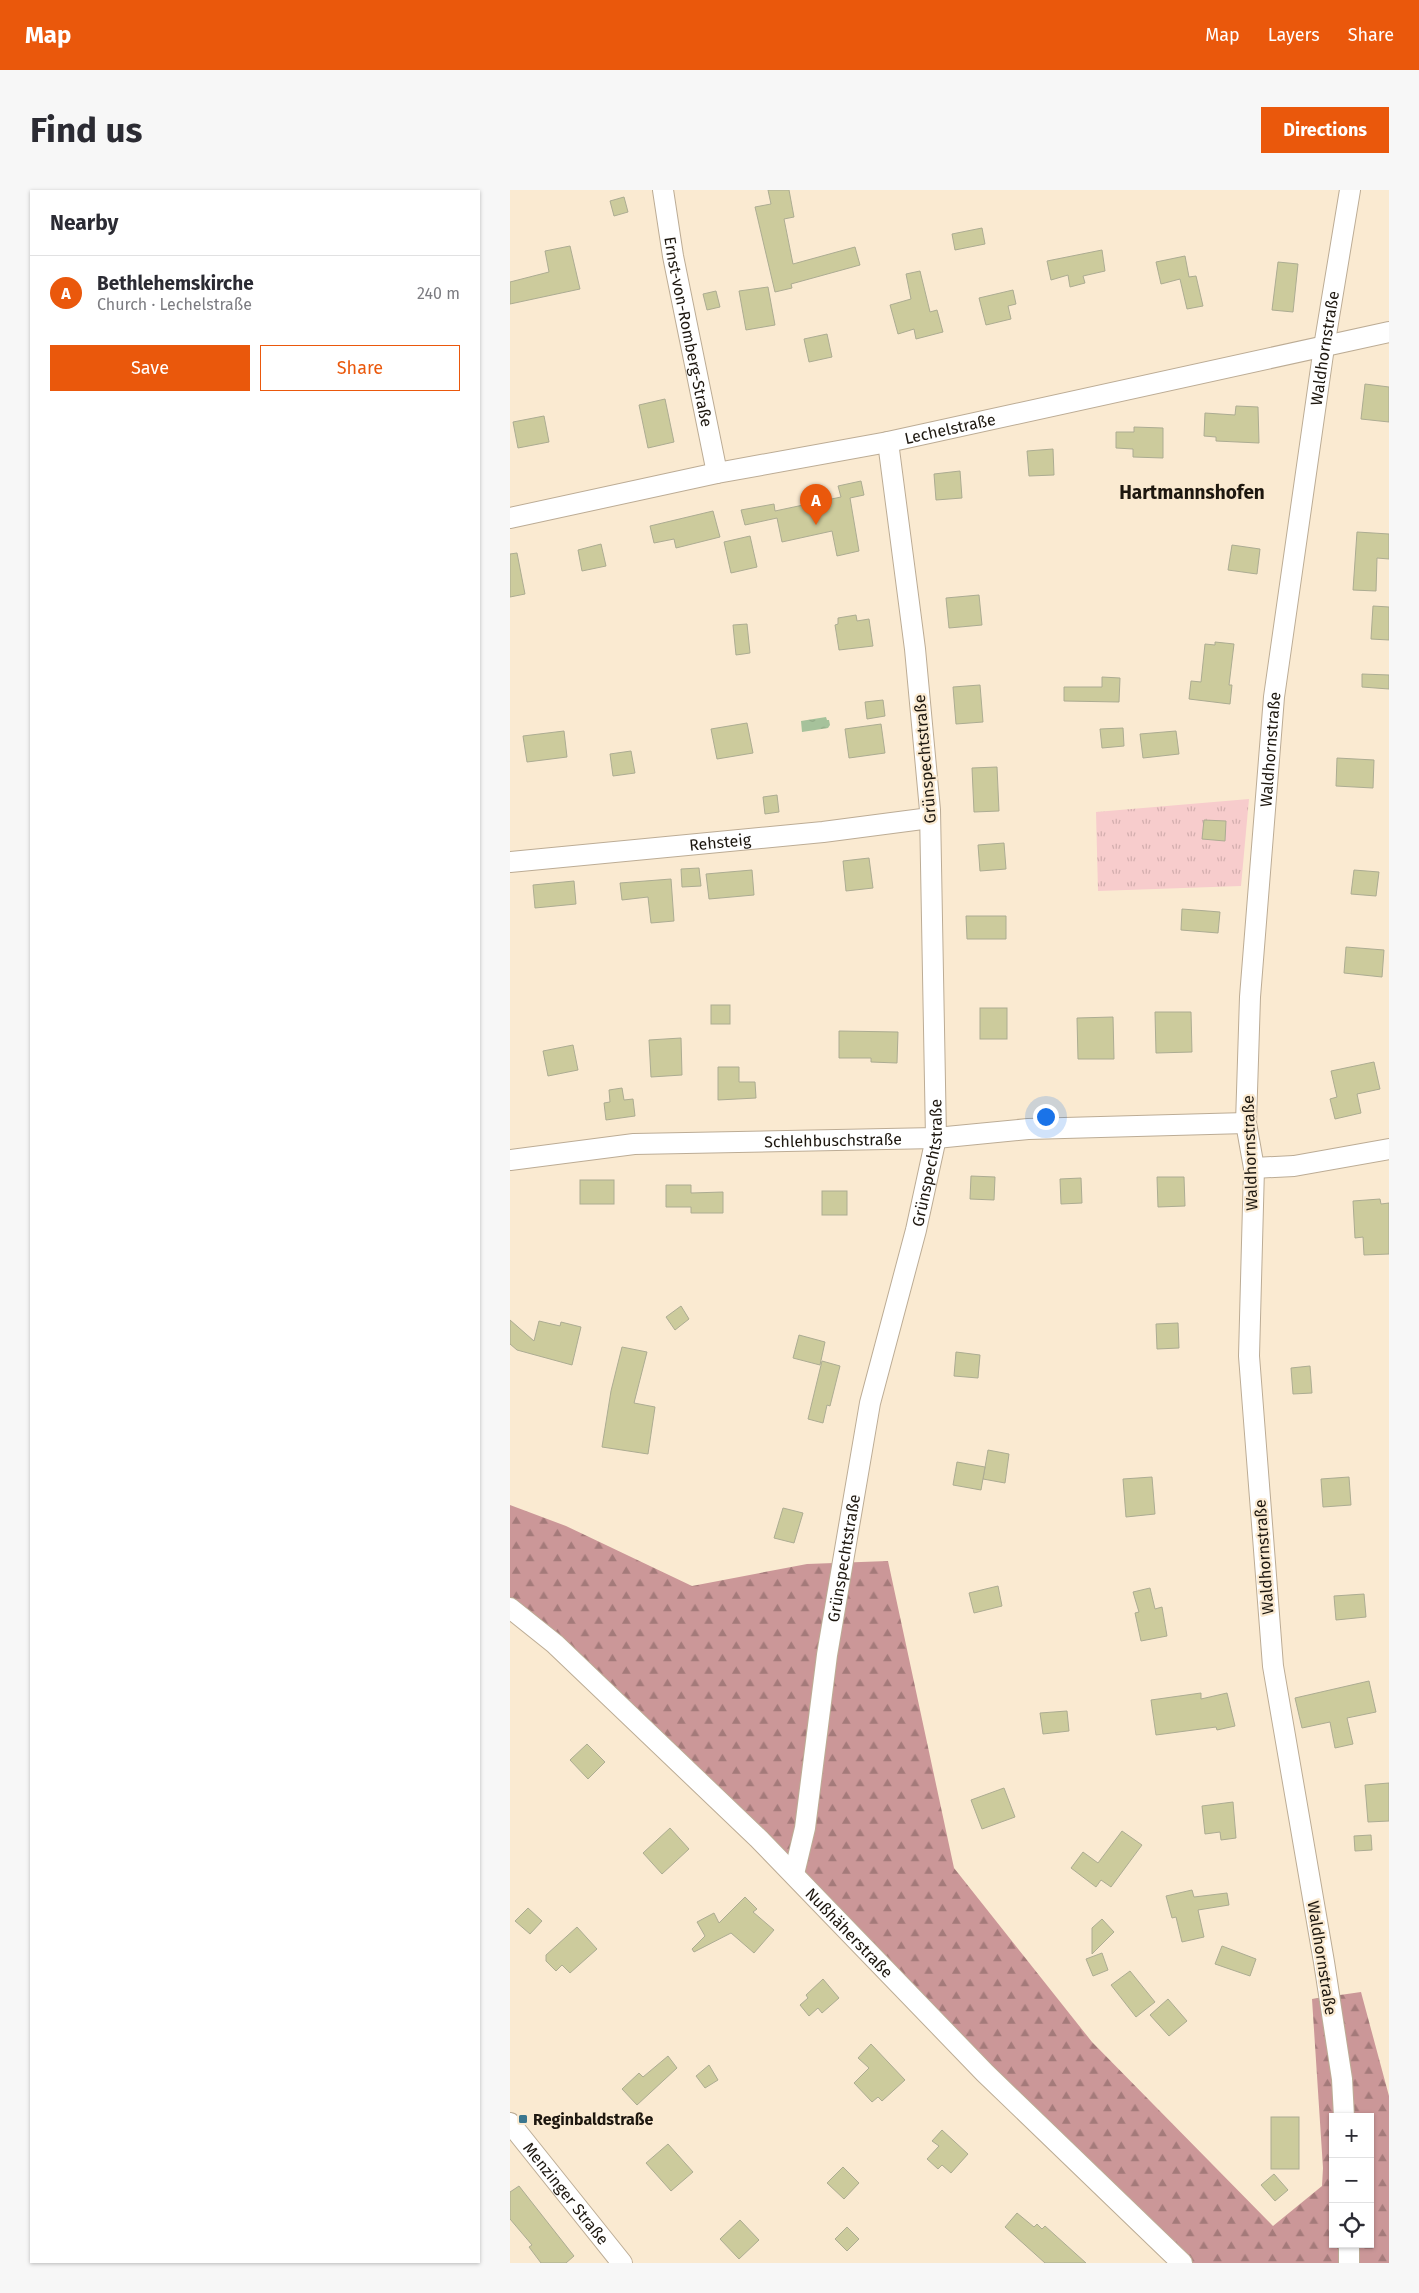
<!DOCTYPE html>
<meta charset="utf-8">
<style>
:root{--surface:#fff;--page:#f7f7f7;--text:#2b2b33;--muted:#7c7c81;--line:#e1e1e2;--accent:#ea580c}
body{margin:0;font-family:"Fira Sans",sans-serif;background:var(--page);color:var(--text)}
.controls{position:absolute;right:15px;bottom:15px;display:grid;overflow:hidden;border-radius:0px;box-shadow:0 1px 4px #0004}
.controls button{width:45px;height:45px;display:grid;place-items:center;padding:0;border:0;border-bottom:1px solid var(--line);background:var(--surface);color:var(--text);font:25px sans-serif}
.you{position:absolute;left:535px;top:926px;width:18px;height:18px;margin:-12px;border:4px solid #fff;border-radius:50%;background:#1a73e8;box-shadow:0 0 0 8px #1a73e833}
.badge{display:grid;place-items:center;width:32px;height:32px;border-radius:50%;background:var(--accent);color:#fff;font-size:16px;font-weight:700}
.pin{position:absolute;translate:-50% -41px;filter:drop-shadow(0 1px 2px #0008)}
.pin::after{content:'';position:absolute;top:26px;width:18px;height:15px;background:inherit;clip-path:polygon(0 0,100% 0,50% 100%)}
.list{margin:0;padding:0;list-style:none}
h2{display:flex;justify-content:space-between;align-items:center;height:65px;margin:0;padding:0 20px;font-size:21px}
h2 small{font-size:16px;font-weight:400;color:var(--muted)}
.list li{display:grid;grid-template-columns:32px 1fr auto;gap:15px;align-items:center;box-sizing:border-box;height:75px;padding:0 20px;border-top:1px solid var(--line)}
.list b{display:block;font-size:19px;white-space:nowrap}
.list p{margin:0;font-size:16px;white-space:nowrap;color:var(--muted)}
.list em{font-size:16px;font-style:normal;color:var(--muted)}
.actions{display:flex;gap:10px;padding:15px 20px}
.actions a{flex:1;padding:11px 0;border:1px solid var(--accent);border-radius:0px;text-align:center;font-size:18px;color:var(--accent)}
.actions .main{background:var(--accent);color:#fff}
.icon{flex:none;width:28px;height:28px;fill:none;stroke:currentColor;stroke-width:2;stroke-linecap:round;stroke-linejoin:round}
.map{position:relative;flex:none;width:879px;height:2073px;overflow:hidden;border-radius:0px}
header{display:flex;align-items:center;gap:30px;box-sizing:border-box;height:70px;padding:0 25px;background:var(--accent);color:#fff}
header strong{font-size:24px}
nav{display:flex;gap:28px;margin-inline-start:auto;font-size:18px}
.intro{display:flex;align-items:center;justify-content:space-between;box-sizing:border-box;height:120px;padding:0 30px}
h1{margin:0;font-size:35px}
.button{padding:12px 22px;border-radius:0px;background:var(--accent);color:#fff;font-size:18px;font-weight:700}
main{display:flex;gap:30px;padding:0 30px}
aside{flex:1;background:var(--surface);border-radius:0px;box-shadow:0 1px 4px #0004}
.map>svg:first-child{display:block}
.grass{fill:url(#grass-tufts)}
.forest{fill:url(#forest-firs);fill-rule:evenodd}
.water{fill:url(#water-ripples)}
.building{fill:#cccb9c;stroke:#acac92}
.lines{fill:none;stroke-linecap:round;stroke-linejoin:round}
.minor-casing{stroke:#bcac95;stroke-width:22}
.minor{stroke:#fff;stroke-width:20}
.poi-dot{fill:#3b768e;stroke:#faead1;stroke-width:2}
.labels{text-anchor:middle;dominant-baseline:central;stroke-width:4.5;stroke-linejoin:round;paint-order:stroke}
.street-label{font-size:16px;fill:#1d170f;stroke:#faead1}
.poi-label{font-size:16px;font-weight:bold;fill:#1d170f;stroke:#faead1;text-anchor:start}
.quarter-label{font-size:19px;font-weight:bold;fill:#1d170f;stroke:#faead1}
</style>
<header>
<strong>Map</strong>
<nav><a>Map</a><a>Layers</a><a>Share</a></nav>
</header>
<div class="intro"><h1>Find us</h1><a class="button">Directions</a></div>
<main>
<aside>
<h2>Nearby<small></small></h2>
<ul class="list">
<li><span class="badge">A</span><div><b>Bethlehemskirche</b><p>Church · Lechelstraße</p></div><em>240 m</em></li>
</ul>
<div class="actions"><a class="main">Save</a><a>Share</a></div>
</aside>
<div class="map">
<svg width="879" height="2073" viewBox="0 0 879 2073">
<defs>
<pattern id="grass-tufts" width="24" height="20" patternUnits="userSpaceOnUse" patternTransform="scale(1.25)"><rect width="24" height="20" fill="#f7cccc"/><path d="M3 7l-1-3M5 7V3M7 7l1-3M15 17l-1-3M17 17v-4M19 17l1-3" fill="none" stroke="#d3aeae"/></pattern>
<pattern id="forest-firs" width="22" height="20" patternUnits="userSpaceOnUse" patternTransform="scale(1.25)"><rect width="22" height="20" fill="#cb9798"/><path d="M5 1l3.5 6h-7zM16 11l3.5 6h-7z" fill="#a47a7a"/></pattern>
<pattern id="water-ripples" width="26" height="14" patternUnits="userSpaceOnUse" patternTransform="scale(1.25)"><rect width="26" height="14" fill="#a6c29b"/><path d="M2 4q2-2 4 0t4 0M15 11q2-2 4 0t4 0" fill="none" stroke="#8ea684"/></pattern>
</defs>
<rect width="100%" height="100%" fill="#faead1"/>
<polygon class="grass" points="739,609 731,696 588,701 586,622"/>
<path class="forest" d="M0,1315L56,1336L182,1396L297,1374L378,1371L444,1678L582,1852L763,2036L812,1996L813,1978L802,1809L851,1802L879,1906V2073H672L0,1418ZM823,1927H860V2054H823Z"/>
<polygon class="water" points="316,527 317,530 319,530 320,535 318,538 292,542 291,531"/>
<g class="building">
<polygon points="258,0 279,0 284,27 274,29 283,74 345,57 350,75 281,94 282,98 265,102 245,17 261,14"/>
<polygon points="114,7 118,22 104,26 100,11"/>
<polygon points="472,38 475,54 445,60 442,44"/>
<polygon points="60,56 70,99 0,114 0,92 39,82 35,61"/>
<polygon points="592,60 595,81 573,86 575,93 560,97 558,85 541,90 537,71"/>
<polygon points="675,66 679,87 686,86 693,116 677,119 670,89 651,94 646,72"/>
<polygon points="768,72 788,74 783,122 762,120"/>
<polygon points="410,81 420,122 427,120 433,142 406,149 404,139 388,144 380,115 401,109 396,84"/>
<polygon points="258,97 265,135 236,140 229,101"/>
<polygon points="503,100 506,114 498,116 501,129 476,135 469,108"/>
<polygon points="206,101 210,117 197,120 193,104"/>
<polygon points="317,144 322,167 299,172 294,149"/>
<polygon points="855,194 879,197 879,232 851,229"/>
<polygon points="155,209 164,252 138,258 129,215"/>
<polygon points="726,216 748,217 749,253 706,251 706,247 694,246 695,223 725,225"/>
<polygon points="34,226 39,252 8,258 3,232"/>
<polygon points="624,237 653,238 653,268 623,267 623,259 606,258 606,242 624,242"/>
<polygon points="543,259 544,285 519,286 517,261"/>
<polygon points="450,281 452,308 426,310 424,284"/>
<polygon points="351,291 354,305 340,308 349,361 327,366 322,341 272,352 267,328 235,335 231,320 264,314 265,321 331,307 328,296"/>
<polygon points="203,321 210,347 166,358 164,349 144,353 140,336"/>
<polygon points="847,342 879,344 879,369 867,368 866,401 843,400"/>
<polygon points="240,346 247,377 221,383 214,352"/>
<polygon points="91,354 96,376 72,381 68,360"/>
<polygon points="722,355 750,359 747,384 718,380"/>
<polygon points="7,363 15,404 0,407 0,364"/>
<polygon points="469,405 472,435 439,438 436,408"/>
<polygon points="863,416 879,417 879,450 861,449"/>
<polygon points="346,425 347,431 359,429 363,456 329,460 325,435 328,434 328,428"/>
<polygon points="237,434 240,463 226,465 223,435"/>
<polygon points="705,452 724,454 719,495 722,495 720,514 679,509 681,491 691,492 695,454 705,455"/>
<polygon points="852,484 879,485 879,499 852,497"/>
<polygon points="592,487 610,488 609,512 554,511 554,497 592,497"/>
<polygon points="470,495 473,532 446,534 443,497"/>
<polygon points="373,510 375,526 357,529 355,512"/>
<polygon points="237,533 243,563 207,569 201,539"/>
<polygon points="371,534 375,563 339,568 335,539"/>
<polygon points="613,538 614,556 592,558 590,539"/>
<polygon points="54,541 57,567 17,572 13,546"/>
<polygon points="666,541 669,564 633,568 630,544"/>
<polygon points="121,561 125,583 103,586 100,564"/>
<polygon points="827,568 864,570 863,598 826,596"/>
<polygon points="487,577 489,621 464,622 462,578"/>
<polygon points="267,605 269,622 255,624 253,607"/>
<polygon points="694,630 716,631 715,651 692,649"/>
<polygon points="494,653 496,679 470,681 468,655"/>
<polygon points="359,668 363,698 336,701 333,671"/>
<polygon points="189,678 191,696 172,697 171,679"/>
<polygon points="242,680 244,705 199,709 196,684"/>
<polygon points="844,680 869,682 866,706 841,704"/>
<polygon points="161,689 164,731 141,733 138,707 112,710 110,693"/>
<polygon points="64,691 66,714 25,718 23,695"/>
<polygon points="672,719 710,722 708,743 671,740"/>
<polygon points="456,726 496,726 496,749 457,749"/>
<polygon points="836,757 874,760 872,787 834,783"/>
<rect x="201" y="815" width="19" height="19"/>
<rect x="470" y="818" width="27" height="31"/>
<polygon points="645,822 681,822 682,862 646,863"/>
<polygon points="603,827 604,869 568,869 567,828"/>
<polygon points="329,841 388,842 387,873 361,872 361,868 329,868"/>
<polygon points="171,848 172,885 141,887 139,850"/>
<polygon points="63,855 68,880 38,886 33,861"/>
<polygon points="864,872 870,899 847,904 851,923 825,929 820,909 827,907 821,881"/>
<polygon points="208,877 229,877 229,892 245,892 246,908 208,910"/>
<polygon points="112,898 114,910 123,909 125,926 96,930 94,913 100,912 99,900"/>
<polygon points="461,986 485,987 484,1010 460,1009"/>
<polygon points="647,987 674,987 675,1016 648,1017"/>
<polygon points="571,988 572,1013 551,1014 550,989"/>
<rect x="70" y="990" width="34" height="24"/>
<polygon points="156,995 181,995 181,1003 213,1002 213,1023 181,1023 181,1017 156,1017"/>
<rect x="312" y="1001" width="25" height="24"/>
<polygon points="870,1009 871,1014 879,1013 879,1064 854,1065 853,1047 845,1048 843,1011"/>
<polygon points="171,1116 179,1129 165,1140 156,1127"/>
<polygon points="0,1130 24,1151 29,1131 50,1136 51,1132 71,1137 62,1175 7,1160 0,1154"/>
<polygon points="668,1133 669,1158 647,1159 646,1134"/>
<polygon points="289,1145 315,1152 310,1175 283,1168"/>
<polygon points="112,1157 137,1162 124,1213 145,1217 138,1264 92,1257 101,1201"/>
<polygon points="446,1162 470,1165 468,1188 444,1186"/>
<polygon points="312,1171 330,1176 320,1216 317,1215 313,1233 298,1229"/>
<polygon points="800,1176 802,1203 783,1204 781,1178"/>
<polygon points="478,1260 499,1264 495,1293 473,1289"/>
<polygon points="447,1272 475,1277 471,1300 443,1295"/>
<polygon points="642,1287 645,1324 616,1327 613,1289"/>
<polygon points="839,1287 841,1315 813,1317 811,1289"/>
<polygon points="273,1318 293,1323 284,1353 264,1348"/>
<polygon points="488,1396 492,1416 464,1423 459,1403"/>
<polygon points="640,1398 645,1419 652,1417 657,1446 631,1451 625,1423 629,1422 623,1402"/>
<polygon points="854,1404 856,1427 826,1430 824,1406"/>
<polygon points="859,1491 866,1522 837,1528 843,1554 825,1558 820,1532 792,1538 785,1508"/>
<polygon points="691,1503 691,1509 717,1503 725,1536 707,1540 706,1537 646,1545 641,1510"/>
<polygon points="557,1521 559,1541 533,1544 530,1523"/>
<polygon points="77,1554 95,1572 78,1589 60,1570"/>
<polygon points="879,1593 879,1631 858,1632 855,1595"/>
<polygon points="494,1598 505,1627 472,1639 461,1610"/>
<polygon points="723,1612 726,1648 711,1650 710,1642 695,1644 692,1616"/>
<polygon points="160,1638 179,1659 152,1684 133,1663"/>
<polygon points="612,1641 632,1655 601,1697 591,1690 586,1697 561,1678 573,1662 588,1673"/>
<polygon points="861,1645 862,1660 845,1661 844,1646"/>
<polygon points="682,1700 684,1707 717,1703 719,1715 688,1720 694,1747 672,1752 666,1727 662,1728 656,1706"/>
<polygon points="235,1707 247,1719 243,1722 264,1740 244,1763 221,1743 184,1762 182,1759 195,1746 187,1732 204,1723 209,1733"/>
<polygon points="18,1718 32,1731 20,1744 5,1731"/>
<polygon points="592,1729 604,1742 582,1764 582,1738"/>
<polygon points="67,1737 87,1759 60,1783 52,1775 46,1781 36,1771 36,1765"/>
<polygon points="712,1756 746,1769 740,1786 705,1774"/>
<polygon points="592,1763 598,1780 583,1786 576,1769"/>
<polygon points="620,1781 645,1812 626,1827 601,1795"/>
<polygon points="313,1789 329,1808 312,1823 308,1818 299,1826 290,1815 298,1808 296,1805"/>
<polygon points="658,1809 677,1831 659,1846 640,1825"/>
<polygon points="361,1854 395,1890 372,1911 368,1907 362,1912 344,1893 359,1878 348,1868"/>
<polygon points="158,1866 167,1878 127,1915 112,1899 129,1883 133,1887"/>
<polygon points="199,1875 208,1890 195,1898 186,1886"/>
<rect x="761" y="1927" width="28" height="52"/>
<polygon points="432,1940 458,1964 441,1983 432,1975 428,1979 417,1969 429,1956 422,1951"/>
<polygon points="158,1954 183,1982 161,2001 136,1973"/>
<polygon points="333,1977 349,1993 334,2009 317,1993"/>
<polygon points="764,1984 778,2000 765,2011 751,1995"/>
<polygon points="9,1996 64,2066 56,2073 31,2073 19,2057 22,2055 0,2029 0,2002"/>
<polygon points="507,2023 524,2037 527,2034 532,2039 535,2036 576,2073 535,2073 495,2037"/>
<polygon points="230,2030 249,2050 229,2069 210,2049"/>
<polygon points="337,2037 349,2049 337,2061 325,2049"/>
</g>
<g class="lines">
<defs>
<g id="minor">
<path id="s1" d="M153,0L163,66L207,283"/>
<path id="s2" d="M0,328L207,283L378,252L879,142"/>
<path id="s3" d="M0,672L313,642L420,628"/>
<path id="s4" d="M0,970L124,954L426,948L518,939L736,933"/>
<polyline points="744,978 784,976 879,959"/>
<path id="s5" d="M0,1418L45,1454L249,1649L475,1883L672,2073"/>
<path id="s6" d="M284,1684L295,1638L317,1465L360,1213L406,1040L426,948L420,620L405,459L378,252"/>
<path id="s7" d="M834,1927L832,1889L814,1772L763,1476L739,1166L744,978L736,933L740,807L764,507L814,157L840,0"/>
<path id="s8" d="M0,1933L112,2073"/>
<polyline points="839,2054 839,2073"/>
</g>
</defs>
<use href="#minor" class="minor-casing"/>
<use href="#minor" class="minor"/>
</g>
<rect class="poi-dot" x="8" y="1924" width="10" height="10" rx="2.5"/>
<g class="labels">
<g class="street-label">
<text stroke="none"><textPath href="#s1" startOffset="144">Ernst-von-Romberg-Straße</textPath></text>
<text stroke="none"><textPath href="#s7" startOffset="1781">Waldhornstraße</textPath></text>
<text stroke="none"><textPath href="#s2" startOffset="449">Lechelstraße</textPath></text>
<text stroke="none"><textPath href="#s7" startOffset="1376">Waldhornstraße</textPath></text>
<text transform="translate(415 569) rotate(-95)">Grünspechtstraße</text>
<text stroke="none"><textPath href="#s3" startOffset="211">Rehsteig</textPath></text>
<text stroke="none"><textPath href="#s4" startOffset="324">Schlehbuschstraße</textPath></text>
<text transform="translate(740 963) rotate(-92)">Waldhornstraße</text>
<text stroke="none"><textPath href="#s6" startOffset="725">Grünspechtstraße</textPath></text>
<text transform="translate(754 1367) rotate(-94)">Waldhornstraße</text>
<text stroke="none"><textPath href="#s6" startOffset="320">Grünspechtstraße</textPath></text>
<text stroke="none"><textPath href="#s5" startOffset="470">Nußhäherstraße</textPath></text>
<text transform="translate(812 1768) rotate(81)">Waldhornstraße</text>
<text stroke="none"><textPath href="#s8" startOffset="90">Menzinger Straße</textPath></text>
</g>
<g class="poi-label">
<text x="23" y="1929">Reginbaldstraße</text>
</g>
<g class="quarter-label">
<text x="682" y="302">Hartmannshofen</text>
</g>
</g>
</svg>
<div class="controls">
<button>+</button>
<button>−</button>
<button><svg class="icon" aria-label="locate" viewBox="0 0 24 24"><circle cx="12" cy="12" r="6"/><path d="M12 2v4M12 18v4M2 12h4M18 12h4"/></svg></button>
</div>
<div class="you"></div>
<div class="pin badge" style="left:306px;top:335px">A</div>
</div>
</main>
